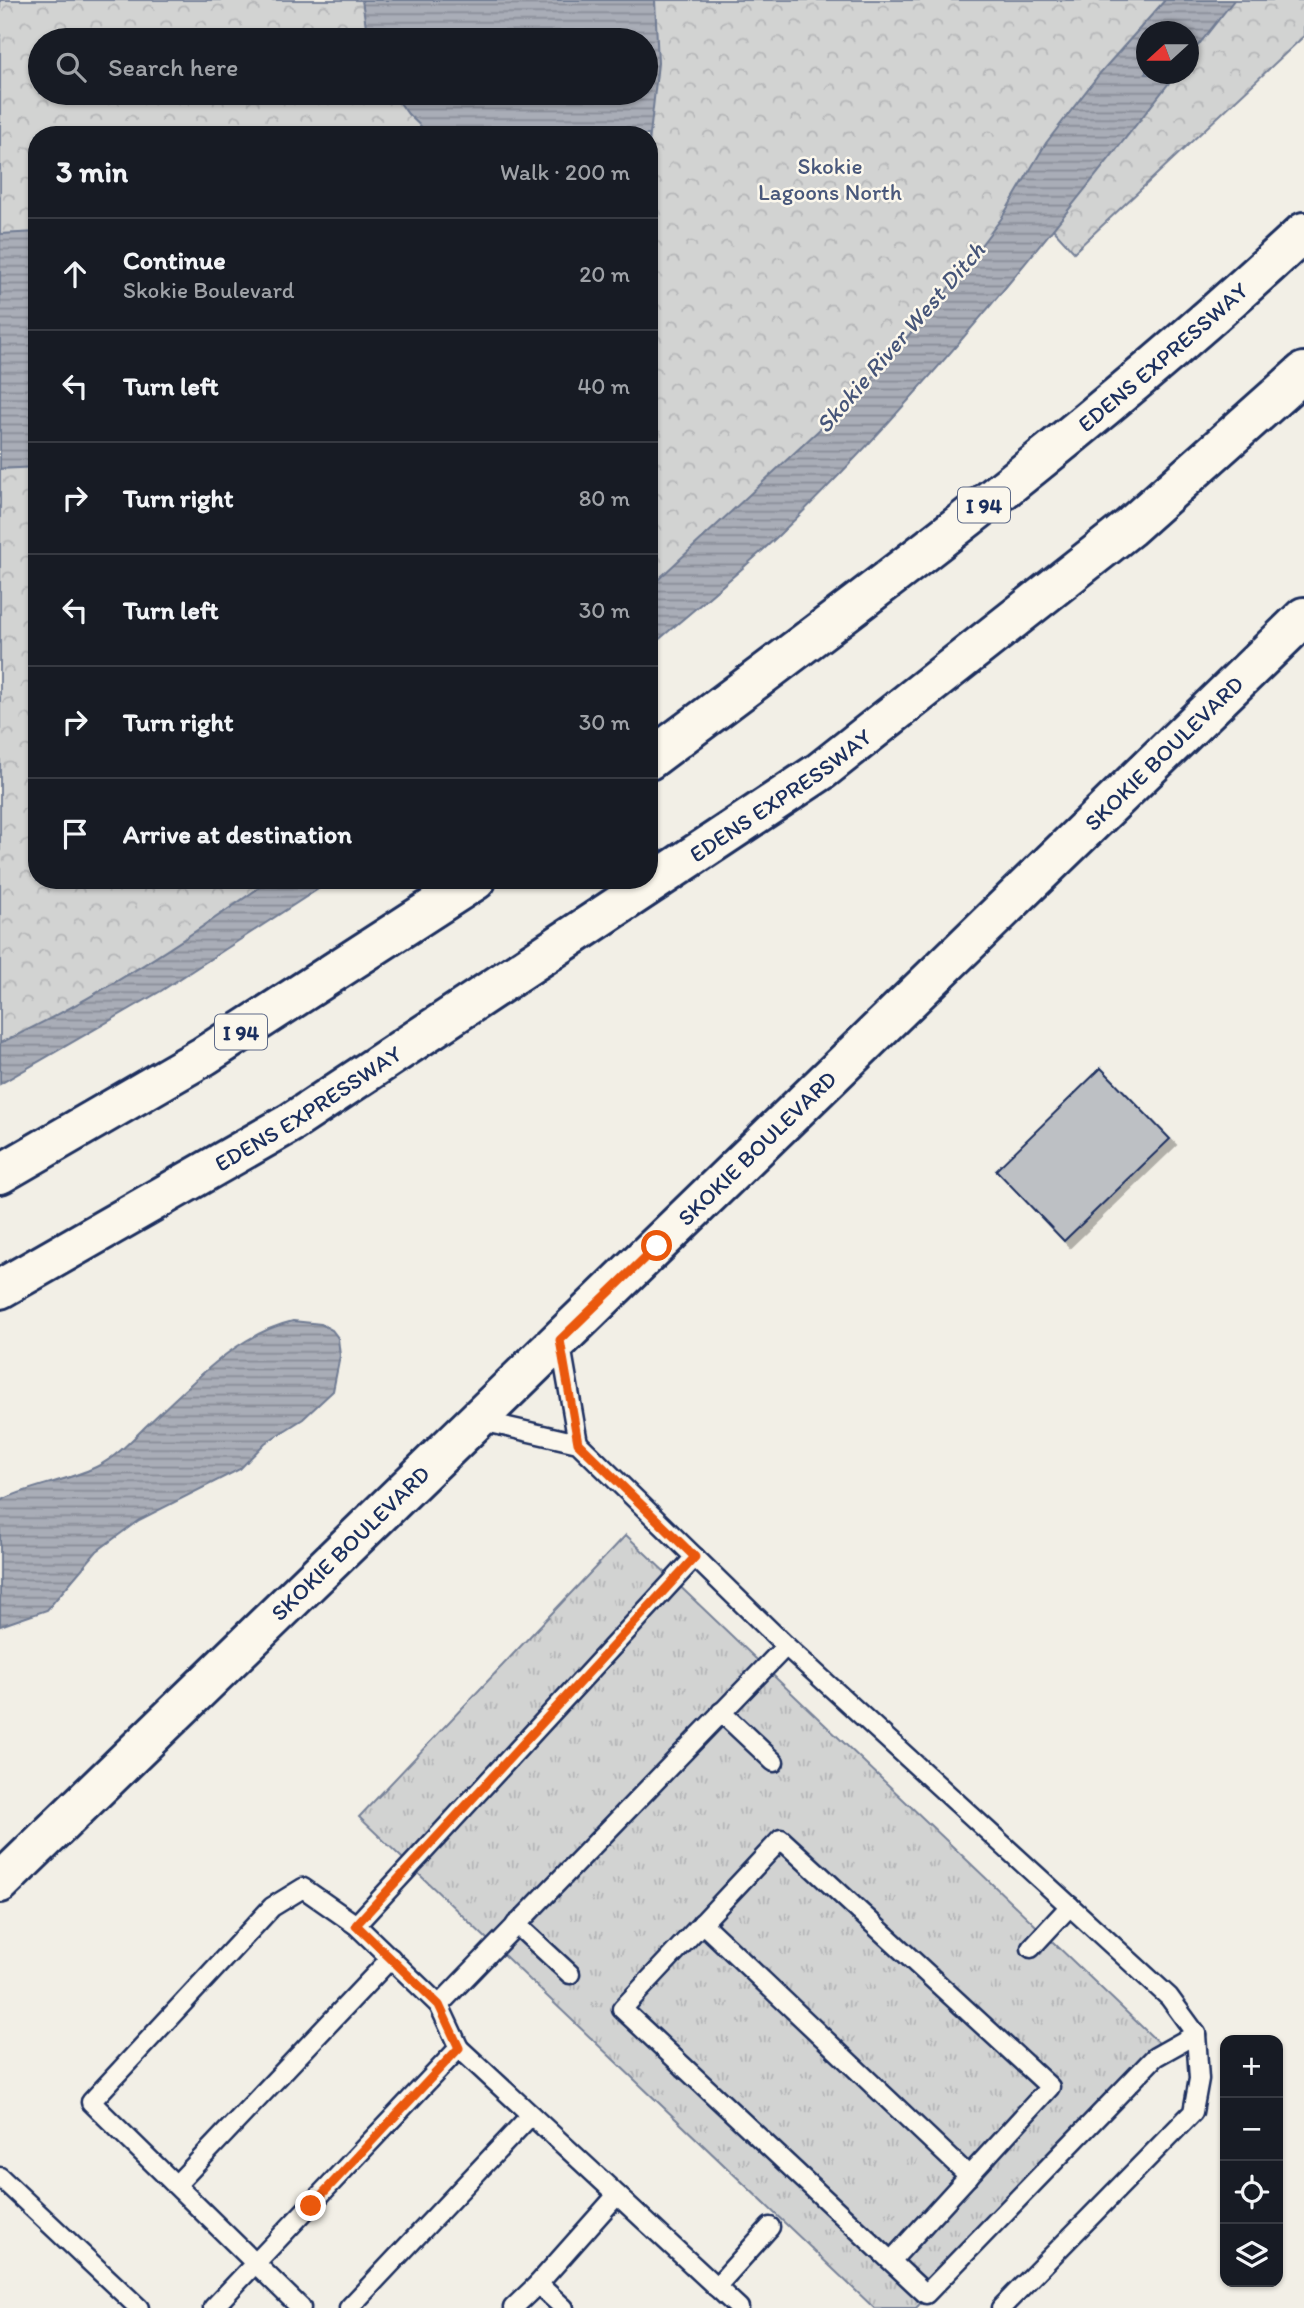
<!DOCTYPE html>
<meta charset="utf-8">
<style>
:root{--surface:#171b24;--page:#242831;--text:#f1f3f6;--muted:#9ea1a6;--line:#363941}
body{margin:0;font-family:Itim,sans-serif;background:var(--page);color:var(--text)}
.controls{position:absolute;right:21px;bottom:21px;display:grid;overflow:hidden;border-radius:14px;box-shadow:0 2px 5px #0004}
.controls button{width:63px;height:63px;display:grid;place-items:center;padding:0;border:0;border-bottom:2px solid var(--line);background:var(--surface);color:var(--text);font:35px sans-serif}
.compass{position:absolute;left:1136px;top:21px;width:63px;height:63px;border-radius:50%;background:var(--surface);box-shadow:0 2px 5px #0004;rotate:249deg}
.stop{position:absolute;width:21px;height:21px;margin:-16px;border:5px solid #ea580c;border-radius:50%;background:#fff}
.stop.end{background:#ea580c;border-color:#fff;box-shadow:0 2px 7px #0008}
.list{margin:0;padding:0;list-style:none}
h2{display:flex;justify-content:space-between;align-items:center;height:91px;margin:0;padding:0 28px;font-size:30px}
h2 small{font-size:23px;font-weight:400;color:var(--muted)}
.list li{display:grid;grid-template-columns:46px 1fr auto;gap:21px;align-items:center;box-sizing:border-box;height:112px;padding:0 28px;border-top:2px solid var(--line)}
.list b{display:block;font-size:26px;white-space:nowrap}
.list p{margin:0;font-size:23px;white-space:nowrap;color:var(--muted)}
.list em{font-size:23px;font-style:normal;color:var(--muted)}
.icon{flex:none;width:38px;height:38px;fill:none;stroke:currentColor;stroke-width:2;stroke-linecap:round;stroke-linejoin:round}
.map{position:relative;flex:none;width:1304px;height:2308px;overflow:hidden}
.search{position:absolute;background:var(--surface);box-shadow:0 2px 5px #0004;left:28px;top:28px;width:630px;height:77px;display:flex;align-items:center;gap:18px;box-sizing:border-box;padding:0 24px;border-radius:38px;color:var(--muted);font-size:26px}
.panel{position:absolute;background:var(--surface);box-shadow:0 2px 5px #0004;left:28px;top:126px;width:630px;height:763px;border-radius:28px}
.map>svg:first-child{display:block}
.grass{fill:url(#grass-tufts);stroke:#768198;stroke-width:2}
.park{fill:url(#park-crowns);stroke:#768198;stroke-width:2;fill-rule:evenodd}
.water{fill:url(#water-rules);stroke:#707b93;stroke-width:2}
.building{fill:#bdc0c4;stroke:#1b2f5e;stroke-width:2;filter:url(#shadow)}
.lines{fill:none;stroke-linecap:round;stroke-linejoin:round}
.lane-casing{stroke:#1b2f5e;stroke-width:23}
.secondary-casing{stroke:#1b2f5e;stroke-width:44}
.highway-casing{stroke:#1b2f5e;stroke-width:44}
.lane{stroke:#fbf7ec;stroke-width:18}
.secondary{stroke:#fbf7ec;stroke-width:38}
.highway{stroke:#fbf7ec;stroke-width:38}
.route{stroke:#ea580c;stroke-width:9}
.labels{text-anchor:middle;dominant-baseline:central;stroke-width:5;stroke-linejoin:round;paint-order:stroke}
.shield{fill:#fbf7ec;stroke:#5e6b89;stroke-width:2}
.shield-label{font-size:21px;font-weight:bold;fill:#1b2f5e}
.park-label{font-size:23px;fill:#49587b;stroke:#fbf7ec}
.street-label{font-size:23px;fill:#1b2f5e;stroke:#fbf7ec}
.water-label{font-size:24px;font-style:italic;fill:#465579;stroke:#fbf7ec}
</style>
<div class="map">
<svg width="1304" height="2308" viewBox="0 0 1304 2308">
<defs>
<pattern id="grass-tufts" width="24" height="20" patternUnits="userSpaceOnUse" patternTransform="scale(1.75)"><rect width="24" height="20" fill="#d2d3d2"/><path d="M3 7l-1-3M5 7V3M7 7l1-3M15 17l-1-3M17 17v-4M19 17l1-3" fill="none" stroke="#b4b5b7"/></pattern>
<pattern id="park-crowns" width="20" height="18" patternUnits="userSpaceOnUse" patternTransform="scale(1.75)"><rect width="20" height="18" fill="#d2d3d2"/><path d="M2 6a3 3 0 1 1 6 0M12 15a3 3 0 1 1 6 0" fill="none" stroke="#b4b5b7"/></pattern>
<pattern id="water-rules" width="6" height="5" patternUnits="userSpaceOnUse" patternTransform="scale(1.75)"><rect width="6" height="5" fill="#a9adb7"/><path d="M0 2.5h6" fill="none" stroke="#898d98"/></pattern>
<filter id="shadow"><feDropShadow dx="6" dy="6" stdDeviation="0" flood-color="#0004"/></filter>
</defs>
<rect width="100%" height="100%" fill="#f2efe6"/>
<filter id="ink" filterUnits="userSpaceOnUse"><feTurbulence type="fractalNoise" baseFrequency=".0143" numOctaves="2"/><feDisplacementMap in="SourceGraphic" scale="14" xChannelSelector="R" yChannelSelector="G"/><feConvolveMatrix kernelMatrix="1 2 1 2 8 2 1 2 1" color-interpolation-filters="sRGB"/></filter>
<g filter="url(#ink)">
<polygon class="grass" points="626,1535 1163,2047 916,2308 874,2308 359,1817"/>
<path class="park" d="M0,0H1304V36L1074,252L1032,206L991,267L649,615V135H37V880H303L0,1057ZM1146,32H1188V74H1146ZM40,40H646V93H40Z"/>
<g class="water">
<polygon points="362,0 655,0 658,63 649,144 649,135 430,135 408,114 393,93 646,93 646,40 368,40"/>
<path d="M1165,0H1234L1189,57L1188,32H1146V74H1176C1051,233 924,396 778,536C737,575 692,611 649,648V588L863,389L943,295L1001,219L1046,143L1101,72Z"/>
<polygon points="37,232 37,467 0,469 0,234"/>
<path d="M270,880H332L161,991L0,1084V1043C98,998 182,942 270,880Z"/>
<path d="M293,1321L321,1324L332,1330L338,1338L340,1356L333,1391L303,1419L265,1443L240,1469L139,1520L97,1551L47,1610L0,1626V1501C31,1485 65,1482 96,1467C115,1458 131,1441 146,1426C190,1386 234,1335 293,1321Z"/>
</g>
<polygon class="building" points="1101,1068 1170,1139 1064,1241 996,1170"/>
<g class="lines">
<defs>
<g id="lane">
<polyline points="560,1340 578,1443"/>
<polyline points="477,1420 578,1443 786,1646 1169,1997 1196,2034 1199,2079 1193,2112 1001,2308"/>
<polyline points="721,1712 774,1762"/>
<polyline points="702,1923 969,2176"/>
<polyline points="516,1924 570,1974"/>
<polyline points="356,1925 695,1557"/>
<polyline points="1031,1948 1070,1906"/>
<polyline points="439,2005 786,1646"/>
<polyline points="0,2177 139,2308"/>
<polyline points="176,2185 391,1958"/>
<polyline points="891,2261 1050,2087 781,1839 622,2009 926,2294 1155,2057 1196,2034"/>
<polyline points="538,2284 617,2195"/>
<polyline points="716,2287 770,2227"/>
<polyline points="213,2308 459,2048 739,2308"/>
<polyline points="301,2308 91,2102 272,1907 303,1888 356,1925 439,2005 459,2048"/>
<polyline points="349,2308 531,2115"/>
<polyline points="513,2308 538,2284 564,2308"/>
</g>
<g id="secondary">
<path id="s1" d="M0,1883L1304,617"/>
</g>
<g id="highway">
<path id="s2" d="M649,760C874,592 1099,424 1304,232"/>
<polyline points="0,1174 204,1056 476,880"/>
<path id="s3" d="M0,1289L292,1122L821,771L1129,528L1304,372"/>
</g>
</defs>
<use href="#lane" class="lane-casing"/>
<use href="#secondary" class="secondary-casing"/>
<use href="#highway" class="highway-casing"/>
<use href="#lane" class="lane"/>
<use href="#secondary" class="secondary"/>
<use href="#highway" class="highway"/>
</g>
</g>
<g class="lines" filter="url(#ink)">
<polyline class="route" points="311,2206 459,2048 439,2005 356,1925 695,1557 578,1443 560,1340 657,1246"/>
</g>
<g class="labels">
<g class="shield">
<rect x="958" y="487.5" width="52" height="35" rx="5"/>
<rect x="215" y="1014.5" width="52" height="35" rx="5"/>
</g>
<g class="shield-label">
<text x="984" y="505">I 94</text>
<text x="241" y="1032">I 94</text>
</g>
<g class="park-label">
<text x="830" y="166">Skokie<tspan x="830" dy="26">Lagoons North</tspan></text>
</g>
<g class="street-label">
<text stroke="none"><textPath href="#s2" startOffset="653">EDENS EXPRESSWAY</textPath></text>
<text stroke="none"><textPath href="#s1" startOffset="1622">SKOKIE BOULEVARD</textPath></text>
<text stroke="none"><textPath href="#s3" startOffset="924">EDENS EXPRESSWAY</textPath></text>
<text stroke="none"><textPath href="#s3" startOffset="357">EDENS EXPRESSWAY</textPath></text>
<text stroke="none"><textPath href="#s1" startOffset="1055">SKOKIE BOULEVARD</textPath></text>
<text stroke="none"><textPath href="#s1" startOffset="488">SKOKIE BOULEVARD</textPath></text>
</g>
<g class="water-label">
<text transform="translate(900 337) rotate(-49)">Skokie River West Ditch</text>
</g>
</g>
</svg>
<div class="controls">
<button>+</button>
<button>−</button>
<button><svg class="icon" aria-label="locate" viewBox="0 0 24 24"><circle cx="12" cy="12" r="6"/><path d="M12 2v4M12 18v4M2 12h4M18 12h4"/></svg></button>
<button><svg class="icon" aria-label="layers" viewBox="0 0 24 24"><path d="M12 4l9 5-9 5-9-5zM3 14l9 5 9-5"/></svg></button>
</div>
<svg class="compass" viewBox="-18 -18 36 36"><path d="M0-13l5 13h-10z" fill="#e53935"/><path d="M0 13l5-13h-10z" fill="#9ea1a6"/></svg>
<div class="stop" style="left:657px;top:1246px"></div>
<div class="stop end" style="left:311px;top:2206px"></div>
<div class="search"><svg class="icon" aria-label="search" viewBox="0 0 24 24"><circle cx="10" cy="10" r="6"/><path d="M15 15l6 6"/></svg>Search here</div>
<section class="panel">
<h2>3 min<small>Walk · 200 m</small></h2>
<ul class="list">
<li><svg class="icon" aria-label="ahead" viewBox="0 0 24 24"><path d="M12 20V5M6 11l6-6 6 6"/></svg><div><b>Continue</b><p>Skokie Boulevard</p></div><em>20 m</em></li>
<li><svg class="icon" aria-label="left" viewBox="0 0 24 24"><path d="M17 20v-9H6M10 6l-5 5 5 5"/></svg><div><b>Turn left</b></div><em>40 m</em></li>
<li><svg class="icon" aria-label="right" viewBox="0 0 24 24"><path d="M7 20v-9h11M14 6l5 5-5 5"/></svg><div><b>Turn right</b></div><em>80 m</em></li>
<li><svg class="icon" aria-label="left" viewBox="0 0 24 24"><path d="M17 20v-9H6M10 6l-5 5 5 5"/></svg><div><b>Turn left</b></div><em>30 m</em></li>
<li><svg class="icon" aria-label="right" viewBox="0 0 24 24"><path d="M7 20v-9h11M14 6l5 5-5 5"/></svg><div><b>Turn right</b></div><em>30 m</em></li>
<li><svg class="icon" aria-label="arrive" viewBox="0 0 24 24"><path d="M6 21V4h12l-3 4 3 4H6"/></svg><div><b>Arrive at destination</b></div></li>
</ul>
</section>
</div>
